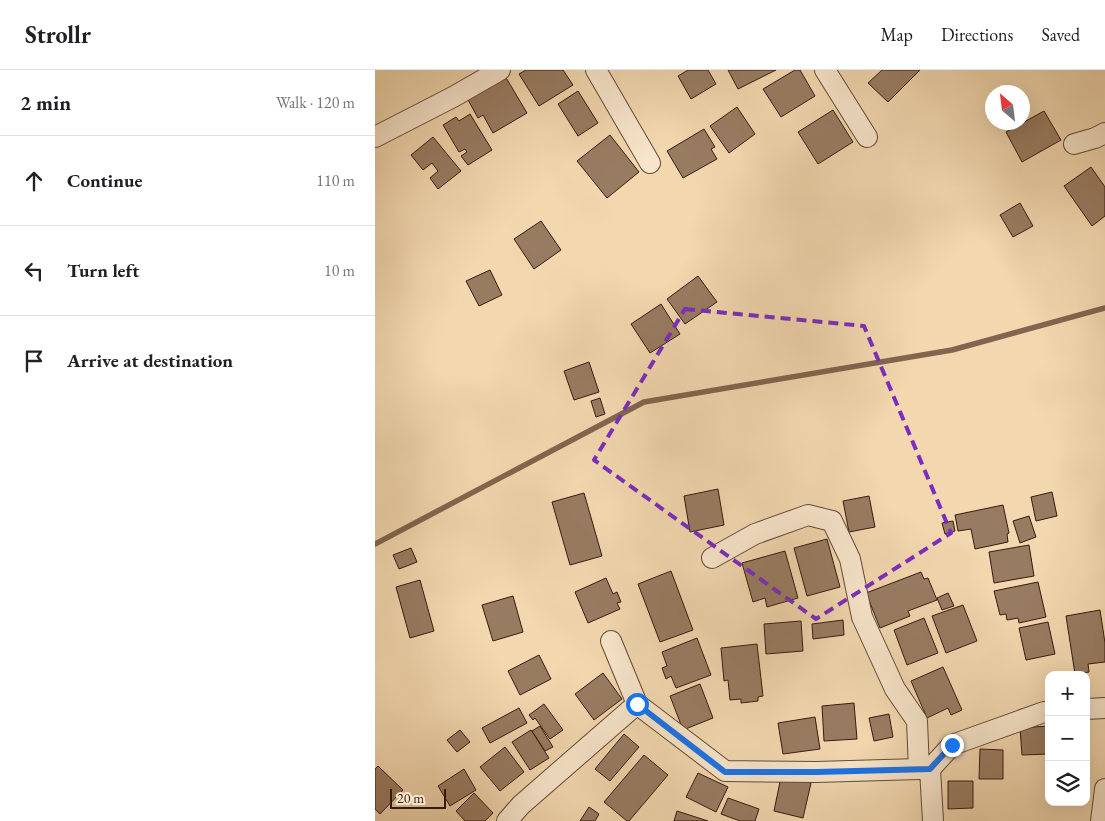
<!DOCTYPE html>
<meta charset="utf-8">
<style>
:root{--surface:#fff;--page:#f2f2f2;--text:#202124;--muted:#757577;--line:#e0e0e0}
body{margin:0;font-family:"EB Garamond",serif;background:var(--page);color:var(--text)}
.controls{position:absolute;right:15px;bottom:15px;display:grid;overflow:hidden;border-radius:10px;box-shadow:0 5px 20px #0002}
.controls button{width:45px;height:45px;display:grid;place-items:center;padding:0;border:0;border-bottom:1px solid var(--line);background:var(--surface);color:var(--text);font:25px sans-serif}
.compass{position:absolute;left:610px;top:15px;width:45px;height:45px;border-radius:50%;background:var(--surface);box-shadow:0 5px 20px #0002;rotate:332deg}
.scale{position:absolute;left:15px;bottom:12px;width:56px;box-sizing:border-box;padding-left:5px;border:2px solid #371a0e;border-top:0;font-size:14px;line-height:18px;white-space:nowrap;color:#371a0e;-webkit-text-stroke:4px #f7e5cb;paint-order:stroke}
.stop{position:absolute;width:15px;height:15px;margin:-11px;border:4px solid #1a73e8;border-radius:50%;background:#fff}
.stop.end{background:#1a73e8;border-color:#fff;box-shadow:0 1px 5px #0008}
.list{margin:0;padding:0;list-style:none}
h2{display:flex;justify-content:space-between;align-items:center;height:65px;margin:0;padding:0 20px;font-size:21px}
h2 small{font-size:16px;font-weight:400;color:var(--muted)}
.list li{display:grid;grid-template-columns:32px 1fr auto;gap:15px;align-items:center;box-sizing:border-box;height:90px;padding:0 20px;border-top:1px solid var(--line)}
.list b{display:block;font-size:19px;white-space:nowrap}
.list em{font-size:16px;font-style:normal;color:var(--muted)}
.icon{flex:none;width:28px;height:28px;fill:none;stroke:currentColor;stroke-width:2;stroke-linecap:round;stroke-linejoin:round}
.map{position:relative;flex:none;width:730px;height:751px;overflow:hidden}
header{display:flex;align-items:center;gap:30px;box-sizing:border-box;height:70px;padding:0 25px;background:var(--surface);border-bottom:1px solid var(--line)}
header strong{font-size:24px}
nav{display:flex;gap:28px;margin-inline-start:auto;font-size:18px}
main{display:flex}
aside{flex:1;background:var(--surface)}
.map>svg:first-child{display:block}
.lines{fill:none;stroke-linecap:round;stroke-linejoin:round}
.stream{stroke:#81654e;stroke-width:5.5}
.building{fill:#987c62;stroke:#371a0e}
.street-casing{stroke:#664936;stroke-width:22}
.street{stroke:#f7e5cb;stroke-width:20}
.route{stroke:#1a73e8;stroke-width:6}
.marked{fill:none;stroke:#7b2cbf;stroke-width:4;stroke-dasharray:10 6;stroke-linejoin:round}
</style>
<header>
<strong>Strollr</strong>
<nav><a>Map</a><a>Directions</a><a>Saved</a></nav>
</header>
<main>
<aside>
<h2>2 min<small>Walk · 120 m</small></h2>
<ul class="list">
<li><svg class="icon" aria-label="ahead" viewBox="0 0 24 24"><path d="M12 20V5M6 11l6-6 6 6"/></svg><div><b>Continue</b></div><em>110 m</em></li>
<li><svg class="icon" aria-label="left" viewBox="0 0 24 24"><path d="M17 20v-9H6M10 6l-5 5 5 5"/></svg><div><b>Turn left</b></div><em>10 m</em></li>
<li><svg class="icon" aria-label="arrive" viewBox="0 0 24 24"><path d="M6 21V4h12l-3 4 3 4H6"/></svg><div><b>Arrive at destination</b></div></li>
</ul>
</aside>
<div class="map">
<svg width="730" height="751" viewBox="0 0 730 751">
<rect width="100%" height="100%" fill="#f2d7af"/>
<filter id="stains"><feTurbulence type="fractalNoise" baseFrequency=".004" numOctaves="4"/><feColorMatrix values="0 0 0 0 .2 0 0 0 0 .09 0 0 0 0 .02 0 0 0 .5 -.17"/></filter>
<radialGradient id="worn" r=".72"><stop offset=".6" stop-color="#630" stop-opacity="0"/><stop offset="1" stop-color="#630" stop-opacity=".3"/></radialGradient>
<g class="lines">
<polyline class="stream" points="0,474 269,332 577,280 730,238"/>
</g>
<g class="building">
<polygon points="151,0 188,0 198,15 164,36 144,4"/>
<polygon points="313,0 333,0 341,14 316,29 303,6"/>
<polygon points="353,0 401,0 363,19"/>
<polygon points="420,0 425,0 440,26 406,47 388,19"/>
<polygon points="507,0 545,0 513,32 493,13"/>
<polygon points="130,6 152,43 118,63 108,45 103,48 92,28"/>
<polygon points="203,21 223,53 203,66 183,34"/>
<polygon points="362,37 380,64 354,83 335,56"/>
<polygon points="458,40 478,72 443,94 423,62"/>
<polygon points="669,41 686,70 647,92 631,62"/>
<polygon points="95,44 117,80 93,95 86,86 92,82 90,79 84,82 68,55 81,47 84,51"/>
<polygon points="329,59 340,77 336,79 342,89 308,108 292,81"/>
<polygon points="235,65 264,102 232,128 202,91"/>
<polygon points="58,67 86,101 63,119 55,108 63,101 57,93 48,100 36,85"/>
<polygon points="716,97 730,117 730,146 717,156 689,116"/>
<polygon points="645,133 658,156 638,167 625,145"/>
<polygon points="166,151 186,180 159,199 139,169"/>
<polygon points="115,200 127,225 104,236 91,211"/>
<polygon points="323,206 342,232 310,254 292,229"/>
<polygon points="286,234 305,264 275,283 256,254"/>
<polygon points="214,292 224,322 199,330 189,301"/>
<polygon points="225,328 230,344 221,347 216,331"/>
<polygon points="343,419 349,455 315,462 309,426"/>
<polygon points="677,422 682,446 661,451 656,427"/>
<polygon points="209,423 227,486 195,495 177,432"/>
<polygon points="494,426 500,457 474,462 468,431"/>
<polygon points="628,435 634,463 632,464 633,472 600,479 596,459 583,461 580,445"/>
<polygon points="654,446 661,467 645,473 638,451"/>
<polygon points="578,451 580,461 570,464 567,453"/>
<polygon points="452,469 465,517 432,526 419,478"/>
<polygon points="654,475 659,506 619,513 614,482"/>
<polygon points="36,478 42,492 24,499 18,485"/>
<polygon points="410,481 423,528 392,537 390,528 378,532 367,493"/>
<polygon points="296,501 318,560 285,572 263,514"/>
<polygon points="546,502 549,509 553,508 562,530 533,541 535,546 505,558 491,523"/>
<polygon points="231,508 238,524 242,522 246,532 242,533 245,539 213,553 200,522"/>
<polygon points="45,510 59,561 35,568 21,517"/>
<polygon points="663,512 671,547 644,553 643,548 632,550 631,544 625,545 619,521"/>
<polygon points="573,523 579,536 567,540 562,528"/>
<polygon points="138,526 148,562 118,571 107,535"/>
<polygon points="588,535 602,571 571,583 557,546"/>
<polygon points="725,540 730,573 730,592 713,594 714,602 700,604 691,546"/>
<polygon points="549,548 563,583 532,595 519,560"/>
<polygon points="468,550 469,565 438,569 437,554"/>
<polygon points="426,551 428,581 391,584 389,554"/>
<polygon points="673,552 680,584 651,590 644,558"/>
<polygon points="322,568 336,605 301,618 296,606 291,609 287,598 292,596 287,582"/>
<polygon points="382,574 388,626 383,627 383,631 366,633 366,629 355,630 353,610 349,611 346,578"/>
<polygon points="164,585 176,609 145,625 133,601"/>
<polygon points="568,597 587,640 576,645 573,638 552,648 536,611"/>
<polygon points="228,603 247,629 219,650 200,624"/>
<polygon points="325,614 338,648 308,660 295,626"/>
<polygon points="479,633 482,669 449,671 447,636"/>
<polygon points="169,634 188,660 175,669 160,648 158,650 154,645"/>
<polygon points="144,638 152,653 115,673 107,658"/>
<polygon points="514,644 518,667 499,671 494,648"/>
<polygon points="440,647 445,679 408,684 403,653"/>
<polygon points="165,656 178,677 170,681 157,661"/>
<polygon points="674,656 674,684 647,685 645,658"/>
<polygon points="85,660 95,672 82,682 72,670"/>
<polygon points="156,660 174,688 155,700 137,672"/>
<polygon points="249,664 264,677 235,711 220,699"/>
<polygon points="130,677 149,702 125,721 105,697"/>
<polygon points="605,679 628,680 628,709 604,709"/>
<polygon points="269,685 293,705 254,751 252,751 229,732"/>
<polygon points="3,696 28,720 5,744 0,739 0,699"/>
<polygon points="89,699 101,720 75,736 63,716"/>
<polygon points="323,703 353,717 341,742 311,727"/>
<polygon points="406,707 436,713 428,748 399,741"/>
<polygon points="573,711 598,711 598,738 573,739"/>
<polygon points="99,723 118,743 110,751 90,751 81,741"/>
<polygon points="353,728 384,739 380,751 365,751 346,744"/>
<polygon points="214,737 224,744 220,751 205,751"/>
<polygon points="302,741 333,751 299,751"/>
</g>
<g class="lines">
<defs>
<g id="street">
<polyline points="221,0 275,93"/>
<polyline points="450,0 492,67"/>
<polyline points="0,67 78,27 125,0"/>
<polyline points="699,74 720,68 730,63"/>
<polyline points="337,488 380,464 433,445 457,451 475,489 487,547 520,619 542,651 544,699 555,699 577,675 669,642 674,642"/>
<polyline points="236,571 262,634 350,701 441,702 544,699"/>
<polyline points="711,639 730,638"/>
<polyline points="555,699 558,751"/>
<polyline points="132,751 146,735 262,634"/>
<polyline points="726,751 730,719"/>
</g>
</defs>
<use href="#street" class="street-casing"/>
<use href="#street" class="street"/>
</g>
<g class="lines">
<polyline class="route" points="262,634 350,702 442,702 555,699 577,675"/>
</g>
<path class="marked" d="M310,239L489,256L576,463L441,549L219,390Z"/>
<rect width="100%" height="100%" filter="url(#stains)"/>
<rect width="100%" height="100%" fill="url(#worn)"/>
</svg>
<div class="controls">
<button>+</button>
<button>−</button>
<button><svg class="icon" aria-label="layers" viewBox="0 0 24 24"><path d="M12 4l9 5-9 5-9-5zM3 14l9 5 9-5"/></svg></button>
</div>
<svg class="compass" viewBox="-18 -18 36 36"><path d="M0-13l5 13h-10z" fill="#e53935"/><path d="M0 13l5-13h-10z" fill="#757577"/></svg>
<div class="scale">20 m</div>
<div class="stop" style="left:262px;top:634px"></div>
<div class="stop end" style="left:577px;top:675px"></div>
</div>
</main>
